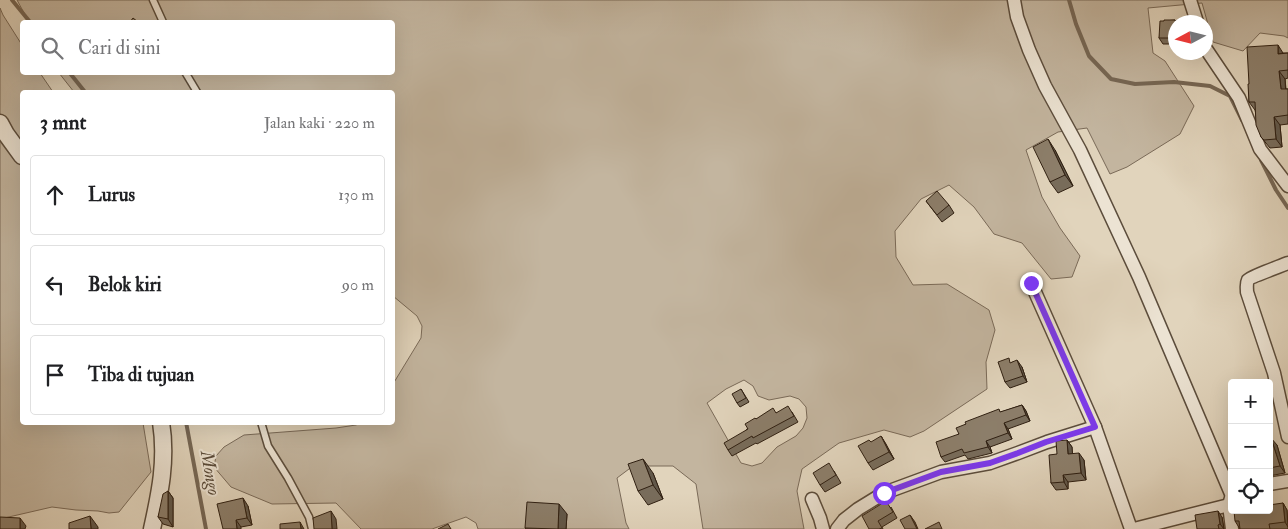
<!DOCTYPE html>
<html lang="id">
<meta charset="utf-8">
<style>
:root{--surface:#fff;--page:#f6f6f6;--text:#202124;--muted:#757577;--line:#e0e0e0}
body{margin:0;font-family:"IM FELL Double Pica",serif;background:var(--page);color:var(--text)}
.controls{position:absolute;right:15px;bottom:15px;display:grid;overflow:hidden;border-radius:5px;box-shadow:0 5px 20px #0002}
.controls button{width:45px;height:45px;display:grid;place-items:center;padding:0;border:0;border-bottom:1px solid var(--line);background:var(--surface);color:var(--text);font:25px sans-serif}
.compass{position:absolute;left:1168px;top:15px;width:45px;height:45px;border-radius:50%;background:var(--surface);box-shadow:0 5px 20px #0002;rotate:263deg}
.stop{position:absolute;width:15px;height:15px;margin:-11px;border:4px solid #7c3aed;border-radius:50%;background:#fff}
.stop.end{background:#7c3aed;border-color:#fff;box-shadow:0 1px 5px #0008}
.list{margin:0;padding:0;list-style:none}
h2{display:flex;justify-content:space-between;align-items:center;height:65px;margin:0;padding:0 20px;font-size:21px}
h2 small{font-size:16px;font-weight:400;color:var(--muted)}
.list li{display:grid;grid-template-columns:32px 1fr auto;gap:15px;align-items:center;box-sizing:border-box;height:80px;margin:0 10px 10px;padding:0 10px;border:1px solid var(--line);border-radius:5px}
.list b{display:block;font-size:19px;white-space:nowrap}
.list em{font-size:16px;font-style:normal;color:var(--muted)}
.icon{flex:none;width:28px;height:28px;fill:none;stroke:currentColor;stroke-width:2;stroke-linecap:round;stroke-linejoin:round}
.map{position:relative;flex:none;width:1288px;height:529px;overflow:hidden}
.search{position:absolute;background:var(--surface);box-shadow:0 5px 20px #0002;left:20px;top:20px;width:375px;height:55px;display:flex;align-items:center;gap:12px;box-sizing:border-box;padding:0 18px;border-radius:5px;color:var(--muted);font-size:19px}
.panel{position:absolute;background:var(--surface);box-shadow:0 5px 20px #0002;left:20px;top:90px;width:375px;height:335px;border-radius:5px}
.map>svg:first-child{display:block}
.green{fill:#c3b59f;stroke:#7a6a58;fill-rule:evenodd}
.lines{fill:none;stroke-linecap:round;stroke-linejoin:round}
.stream{stroke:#766755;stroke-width:4}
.service-casing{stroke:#5c4d3c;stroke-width:9}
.minor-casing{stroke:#5c4d3c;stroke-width:15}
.tertiary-casing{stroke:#5c4d3c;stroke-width:19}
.service{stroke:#ece3d3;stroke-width:6}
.minor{stroke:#ece3d3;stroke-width:12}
.tertiary{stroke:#ece3d3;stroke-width:16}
.wall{fill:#786c5b;stroke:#302012}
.shaded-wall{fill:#62584a;stroke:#302012}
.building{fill:#8c7e6a;stroke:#302012}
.route{stroke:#7c3aed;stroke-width:6}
.labels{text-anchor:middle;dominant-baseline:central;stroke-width:4;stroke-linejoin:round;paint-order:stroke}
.water-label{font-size:18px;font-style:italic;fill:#594a39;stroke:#ece3d3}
</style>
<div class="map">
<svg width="1288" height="529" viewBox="0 0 1288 529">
<rect width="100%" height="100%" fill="#e1d4bc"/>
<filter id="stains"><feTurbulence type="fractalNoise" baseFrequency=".004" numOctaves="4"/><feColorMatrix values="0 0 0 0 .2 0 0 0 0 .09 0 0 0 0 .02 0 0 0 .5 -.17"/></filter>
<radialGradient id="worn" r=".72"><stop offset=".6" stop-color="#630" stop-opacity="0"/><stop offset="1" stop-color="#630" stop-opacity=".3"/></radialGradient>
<g class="green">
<path d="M17,0H1288V38L1284,36L1260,33L1243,51L1213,42L1202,3L1148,8L1153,53L1165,61L1194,106L1180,134L1127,167L1110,174L1087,128L1058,132L1026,150L1042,197L1060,228L1080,256L1072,277L1051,279L1022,243L994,234L974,207L949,185L921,199L895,231L896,257L913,285L947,284L989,310L995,330L986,362L987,389L924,431L910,437L884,430L839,443L802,469L797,491L804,529H703L696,484L673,466H633L617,478L626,523L629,529H478L476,523L466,517L432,529H361L336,503L272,504L231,487L214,467L216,456L224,447L244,435L336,428L356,425L360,423L392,422L393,384L421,338L422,326L417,316L393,296L392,92H74L59,73L392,72V22H29ZM744,380L753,386L758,396L769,400L790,396L799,399L806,407L807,418L803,428L796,436L777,447L762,463L752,466L741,463L707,403L726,389Z"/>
<polygon points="0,8 3,15 22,45 22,72 40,73 53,92 22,92 22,422 143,423 151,472 119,512 109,513 98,511 76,510 52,507 0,519"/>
</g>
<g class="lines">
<g class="stream">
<polyline points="12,0 30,22"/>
<polyline points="1069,0 1076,24 1089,56 1111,79 1135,84 1174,82 1210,86 1230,96 1242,120"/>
<polyline points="69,72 85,92"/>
<polyline points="1261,160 1276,190 1288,208"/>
<polyline points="186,422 206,529"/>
</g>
<defs>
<g id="service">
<polyline points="153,0 163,22"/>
<polyline points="185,72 197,92"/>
<polyline points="261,422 268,446 288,478 309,517 312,529"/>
</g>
<g id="minor">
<polyline points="1014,0 1017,17 1029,50 1045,86 1080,150 1139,277 1232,496"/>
<polyline points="1190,0 1197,22"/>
<polyline points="1206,49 1239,98 1260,149 1288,186"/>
<path d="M1288,263C1281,266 1250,277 1248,280C1246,284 1247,288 1247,292L1274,373L1288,437"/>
<polyline points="1031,283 1095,427 1131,529"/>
<polyline points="1269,484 1288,481"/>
<polyline points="1231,498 1229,505 1232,529"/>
<polyline points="812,499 820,518 823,529"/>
<polyline points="837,529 844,520 858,509 884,493 941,472 990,463 1018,453 1047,442 1095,427"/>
<polyline points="1134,529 1229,505"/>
</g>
<g id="tertiary">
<polyline points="0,123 6,134 22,156"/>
<path d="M152,529C160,493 167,460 161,422"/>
</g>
</defs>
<use href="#service" class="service-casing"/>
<use href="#minor" class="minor-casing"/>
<use href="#tertiary" class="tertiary-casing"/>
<use href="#service" class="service"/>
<use href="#minor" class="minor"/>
<use href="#tertiary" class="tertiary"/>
</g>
<g class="wall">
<polygon points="1175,20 1176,21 1181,22 1176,22 1176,44 1163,44 1159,38 1164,21"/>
<polygon points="1283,53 1288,53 1288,78 1285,79 1286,89 1288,89 1288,124 1280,125 1282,147 1270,148 1261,137 1255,110 1249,102 1249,84"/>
<polygon points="1055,150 1073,186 1058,193 1050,182"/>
<polygon points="926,201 949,205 954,213 942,222"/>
<polygon points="1012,362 1022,367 1027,382 1010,388 1005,382"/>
<polygon points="741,389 749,402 740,407 737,403"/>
<polygon points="1022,405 1026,411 1030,421 1008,429 1012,439 990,447 992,453 968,459 965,455 945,462 941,457 966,424"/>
<polygon points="792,412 798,422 757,444 756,443 732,456 728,450 756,419 776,413"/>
<polygon points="881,436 894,459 873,470 868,463"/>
<polygon points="1269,439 1277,445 1285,473 1269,476"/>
<polygon points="1067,440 1072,447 1072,453 1084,460 1086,480 1068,482 1068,489 1056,490 1051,483 1057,454"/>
<polygon points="834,471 841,483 825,492 820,485"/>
<polygon points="653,473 663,499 648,505 638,491"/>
<polygon points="168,491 173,498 173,527 163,524 158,517"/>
<polygon points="1283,503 1287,510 1288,529 1240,529 1235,521"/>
<polygon points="248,506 252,525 241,527 223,529"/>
<polygon points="891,507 897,518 882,527 883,529 869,529"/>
<polygon points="567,514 566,529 526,529 525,528"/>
<polygon points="1222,517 1224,529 1197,529"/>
</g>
<g class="shaded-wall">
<polygon points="1278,45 1283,53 1278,54"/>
<polygon points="1279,71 1285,79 1286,97 1281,89"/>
<polygon points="1274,117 1280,125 1282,147 1276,139"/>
<polygon points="1048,139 1055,150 1073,186 1065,175"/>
<polygon points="1017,360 1022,367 1027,382 1023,376"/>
<polygon points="1022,405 1026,411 1030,421 1026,415"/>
<polygon points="1004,423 1008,429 1012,439 1008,433"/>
<polygon points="881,436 886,444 894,459 889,452"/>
<polygon points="1271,438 1277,445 1285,473 1280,466"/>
<polygon points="1067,440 1072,447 1073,460 1068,454"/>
<polygon points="986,441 990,447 992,453 988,447"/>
<polygon points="1079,453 1084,460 1086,480 1081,473"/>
<polygon points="643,459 653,473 663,499 653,485"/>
<polygon points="1063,475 1068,482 1068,489 1064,482"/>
<polygon points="168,491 173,498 173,527 168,519"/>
<polygon points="243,498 248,506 252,525 247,518"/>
<polygon points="1283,503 1287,510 1288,527 1285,522"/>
<polygon points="559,504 567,514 566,529 558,529"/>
<polygon points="331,511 336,519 337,529 332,529"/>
<polygon points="1218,511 1222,517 1224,529 1220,524"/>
<polygon points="910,515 915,522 918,529 917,529"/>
<polygon points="90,516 98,527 98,529 91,529"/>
<polygon points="20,518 26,526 25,529 20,529"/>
<polygon points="236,520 241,527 241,529 237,529"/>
<polygon points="300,522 304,529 301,529"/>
</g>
<g class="building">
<polygon points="133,18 138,22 130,22"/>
<polygon points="1164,20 1175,20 1175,21 1181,22 1176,22 1176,36 1174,36 1174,38 1159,38 1160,21 1164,21"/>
<polygon points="1278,45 1278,54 1288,53 1288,70 1279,71 1281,89 1288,89 1288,115 1274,117 1276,139 1264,140 1261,137 1256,125 1255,102 1249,102 1248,84 1249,84 1247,47"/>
<polygon points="1048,139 1065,175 1050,182 1033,147"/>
<polygon points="937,191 949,205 937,215 926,201"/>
<polygon points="1009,358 1010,363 1017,360 1023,376 1005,382 998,362"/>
<polygon points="741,389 746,398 737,403 732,394"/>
<polygon points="1022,405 1026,415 1004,423 1008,433 986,441 988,447 964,453 962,449 941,457 936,442 959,434 956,428 966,424 965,422 999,409 1000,412"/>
<polygon points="788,406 794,416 753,438 752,436 728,450 724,443 748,429 745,424 755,418 756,419 773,408 776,413"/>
<polygon points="881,436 889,452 868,463 858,446 869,440 871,442"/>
<polygon points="1271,438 1280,466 1269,468 1269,439"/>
<polygon points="1067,440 1068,454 1079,453 1081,473 1063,475 1064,482 1051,483 1049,455 1057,454 1056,441"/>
<polygon points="643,459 653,485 638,491 628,464"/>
<polygon points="829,463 836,475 820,485 813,473"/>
<polygon points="168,491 168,519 158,517 163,494"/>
<polygon points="243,498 247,518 236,520 237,529 223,529 217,504"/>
<polygon points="886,501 893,512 878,521 882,528 879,529 869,529 862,516"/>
<polygon points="527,502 559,504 558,529 525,528"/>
<polygon points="1283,503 1285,522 1269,524 1270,529 1240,529 1239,521 1235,521 1234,511 1269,510 1269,505"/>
<polygon points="331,511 332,529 314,529 313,518"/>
<polygon points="1218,511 1220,524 1218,525 1219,529 1197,529 1195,515"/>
<polygon points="910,515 917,529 905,529 900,520"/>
<polygon points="90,516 91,529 69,529 69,523"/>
<polygon points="0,517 20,518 20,529 0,529"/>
<polygon points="300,522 301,529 280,529 280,524"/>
<polygon points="939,522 942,529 925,529"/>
<polygon points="448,524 451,529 438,529"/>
</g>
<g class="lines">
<polyline class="route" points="884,493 941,472 990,463 1018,453 1046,442 1095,427 1031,283"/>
</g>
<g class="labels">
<g class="water-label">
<text transform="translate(210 473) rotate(80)">Mongo</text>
</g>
</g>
<rect width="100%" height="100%" filter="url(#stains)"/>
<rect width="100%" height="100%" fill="url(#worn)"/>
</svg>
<div class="controls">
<button>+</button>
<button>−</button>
<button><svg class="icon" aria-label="locate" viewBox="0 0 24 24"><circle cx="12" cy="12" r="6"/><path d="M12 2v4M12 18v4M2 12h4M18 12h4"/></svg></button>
</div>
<svg class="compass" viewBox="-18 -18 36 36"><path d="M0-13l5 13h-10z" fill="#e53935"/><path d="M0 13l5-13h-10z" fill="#757577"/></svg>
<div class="stop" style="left:884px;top:493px"></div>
<div class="stop end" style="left:1031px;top:283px"></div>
<div class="search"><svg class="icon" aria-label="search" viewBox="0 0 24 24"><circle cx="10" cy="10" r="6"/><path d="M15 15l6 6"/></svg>Cari di sini</div>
<section class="panel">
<h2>3 mnt<small>Jalan kaki · 220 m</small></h2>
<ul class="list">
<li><svg class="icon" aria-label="ahead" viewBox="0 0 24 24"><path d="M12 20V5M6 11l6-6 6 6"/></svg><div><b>Lurus</b></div><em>130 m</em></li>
<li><svg class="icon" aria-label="left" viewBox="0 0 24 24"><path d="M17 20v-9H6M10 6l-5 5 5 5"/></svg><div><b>Belok kiri</b></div><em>90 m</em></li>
<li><svg class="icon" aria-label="arrive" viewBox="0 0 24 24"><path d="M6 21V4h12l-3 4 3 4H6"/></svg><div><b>Tiba di tujuan</b></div></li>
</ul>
</section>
</div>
